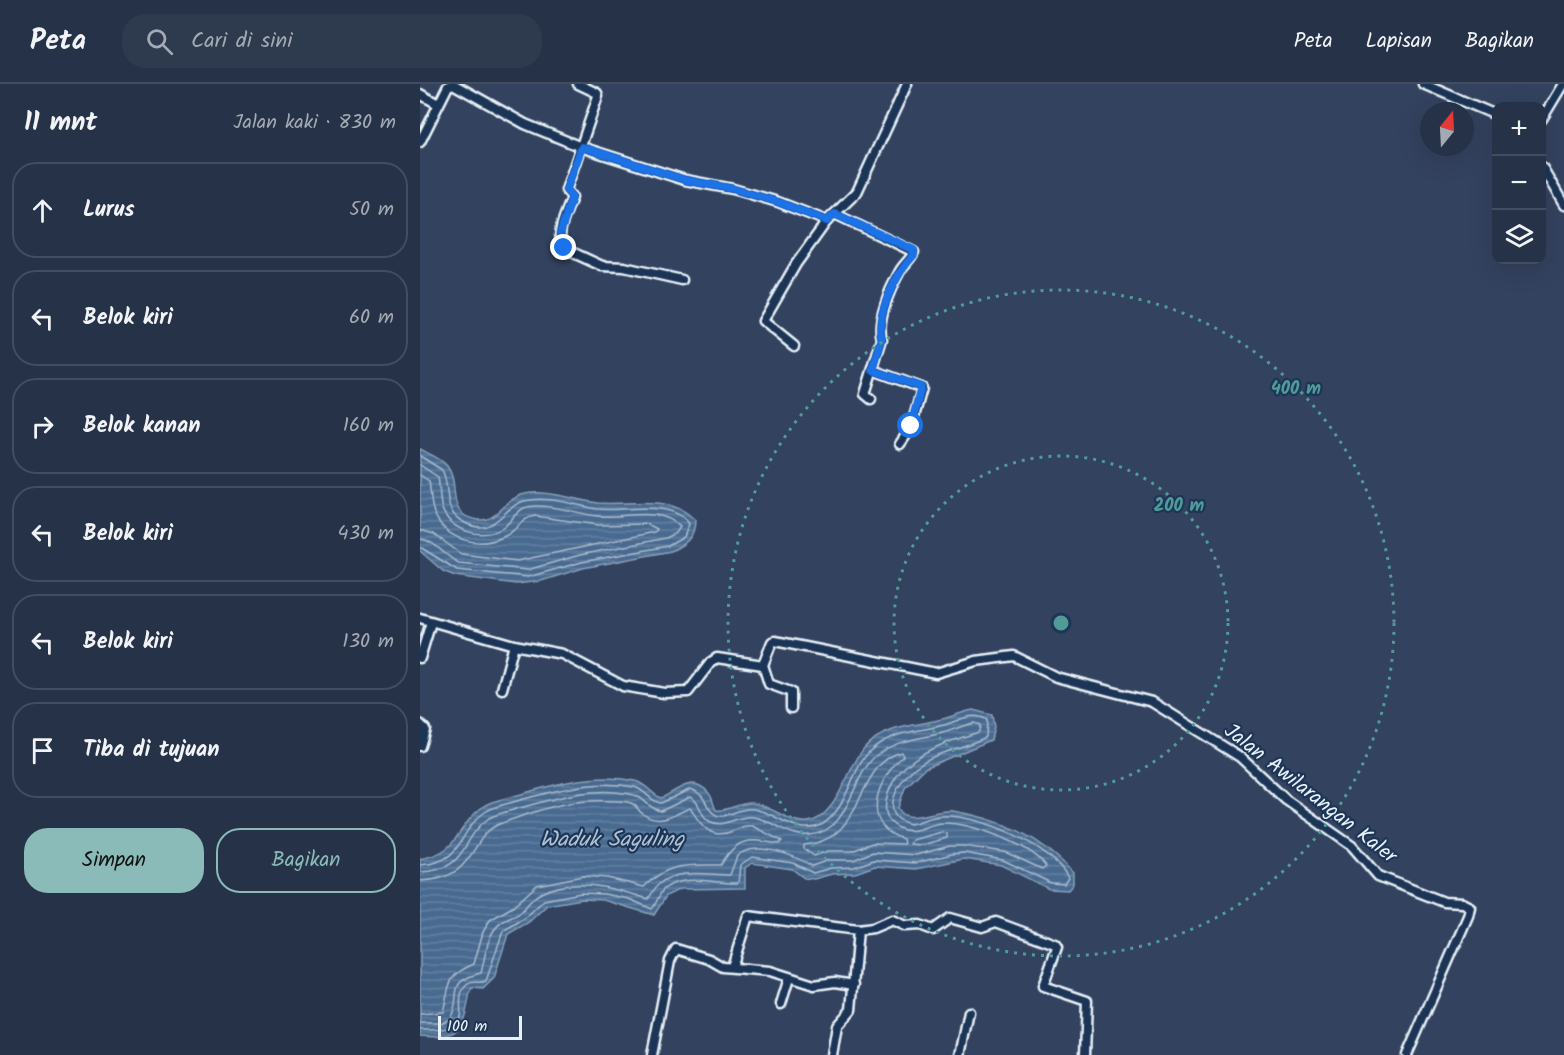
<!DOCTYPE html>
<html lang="id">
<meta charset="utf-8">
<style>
:root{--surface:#263247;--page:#2e3a4e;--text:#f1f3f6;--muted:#a4aab4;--line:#424d60;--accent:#8bbbb9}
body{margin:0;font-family:Kalam,sans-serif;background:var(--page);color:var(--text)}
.controls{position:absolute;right:18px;top:18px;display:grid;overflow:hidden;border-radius:12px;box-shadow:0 6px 24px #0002}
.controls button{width:54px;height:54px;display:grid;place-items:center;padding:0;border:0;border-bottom:2px solid var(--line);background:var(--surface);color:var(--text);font:30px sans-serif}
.compass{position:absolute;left:1000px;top:18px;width:54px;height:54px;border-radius:50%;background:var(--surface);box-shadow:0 6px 24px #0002;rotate:18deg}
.scale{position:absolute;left:18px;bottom:15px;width:84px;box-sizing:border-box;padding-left:6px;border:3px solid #e8f1f8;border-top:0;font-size:16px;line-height:21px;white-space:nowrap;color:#e8f1f8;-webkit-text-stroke:4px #1d3557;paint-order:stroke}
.stop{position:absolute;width:18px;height:18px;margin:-14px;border:4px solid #1a73e8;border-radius:50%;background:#fff}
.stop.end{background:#1a73e8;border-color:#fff;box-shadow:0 2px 6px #0008}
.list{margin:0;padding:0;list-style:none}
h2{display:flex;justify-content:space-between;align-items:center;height:78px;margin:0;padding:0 24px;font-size:26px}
h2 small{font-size:20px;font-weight:400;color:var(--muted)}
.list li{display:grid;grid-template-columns:39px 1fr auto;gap:18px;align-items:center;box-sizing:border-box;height:96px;margin:0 12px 12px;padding:0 12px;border:2px solid var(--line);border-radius:24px}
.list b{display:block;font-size:22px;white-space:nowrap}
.list em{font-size:20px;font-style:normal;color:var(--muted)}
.actions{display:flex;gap:12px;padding:18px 24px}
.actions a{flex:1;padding:14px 0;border:2px solid var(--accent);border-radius:24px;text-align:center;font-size:21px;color:var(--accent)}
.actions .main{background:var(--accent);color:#111}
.icon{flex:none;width:33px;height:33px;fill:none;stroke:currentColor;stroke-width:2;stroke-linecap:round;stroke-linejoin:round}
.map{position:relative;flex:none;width:1144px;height:971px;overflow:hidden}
header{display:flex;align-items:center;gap:36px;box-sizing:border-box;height:84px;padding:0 30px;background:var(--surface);border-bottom:2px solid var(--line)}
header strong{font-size:28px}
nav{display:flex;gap:33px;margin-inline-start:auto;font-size:21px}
.search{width:420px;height:54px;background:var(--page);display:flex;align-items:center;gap:15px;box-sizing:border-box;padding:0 21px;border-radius:24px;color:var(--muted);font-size:22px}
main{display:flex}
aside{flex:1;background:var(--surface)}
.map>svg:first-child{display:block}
.water{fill:url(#water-rules);stroke:#89a0ba;stroke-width:1.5}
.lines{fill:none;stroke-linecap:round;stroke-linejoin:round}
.shore{stroke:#a9bbce;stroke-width:1.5}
.minor-casing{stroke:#e8f1f8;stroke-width:13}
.minor{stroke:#1d3557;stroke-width:8}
.route{stroke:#1a73e8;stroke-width:8}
.ring{fill:none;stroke:#509b97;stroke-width:3;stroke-dasharray:3 6}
.labels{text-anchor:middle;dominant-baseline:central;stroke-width:4.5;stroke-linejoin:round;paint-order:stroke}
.street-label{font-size:21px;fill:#e8f1f8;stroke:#1d3557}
.water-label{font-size:22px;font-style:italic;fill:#b1c2d4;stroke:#1d3557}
.centre{fill:#509b97;stroke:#1d3557;stroke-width:3}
.ring-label{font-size:18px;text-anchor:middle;font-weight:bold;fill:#509b97;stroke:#1d3557;stroke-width:4.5;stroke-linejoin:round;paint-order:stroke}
</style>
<header>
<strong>Peta</strong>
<div class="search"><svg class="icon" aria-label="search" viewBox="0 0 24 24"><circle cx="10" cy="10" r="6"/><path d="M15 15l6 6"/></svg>Cari di sini</div>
<nav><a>Peta</a><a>Lapisan</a><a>Bagikan</a></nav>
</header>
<main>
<aside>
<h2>11 mnt<small>Jalan kaki · 830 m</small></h2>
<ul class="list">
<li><svg class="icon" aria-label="ahead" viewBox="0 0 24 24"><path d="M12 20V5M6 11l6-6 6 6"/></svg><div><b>Lurus</b></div><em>50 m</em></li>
<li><svg class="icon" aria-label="left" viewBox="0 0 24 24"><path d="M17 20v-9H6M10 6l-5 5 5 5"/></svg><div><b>Belok kiri</b></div><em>60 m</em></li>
<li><svg class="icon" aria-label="right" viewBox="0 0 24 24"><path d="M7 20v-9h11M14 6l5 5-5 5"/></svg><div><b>Belok kanan</b></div><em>160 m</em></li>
<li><svg class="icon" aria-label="left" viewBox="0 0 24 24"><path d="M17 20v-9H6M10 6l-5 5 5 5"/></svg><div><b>Belok kiri</b></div><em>430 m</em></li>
<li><svg class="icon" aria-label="left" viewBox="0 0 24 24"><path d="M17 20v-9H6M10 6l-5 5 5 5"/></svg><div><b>Belok kiri</b></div><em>130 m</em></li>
<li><svg class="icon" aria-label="arrive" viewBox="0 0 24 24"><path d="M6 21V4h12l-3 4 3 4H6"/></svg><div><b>Tiba di tujuan</b></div></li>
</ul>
<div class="actions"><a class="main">Simpan</a><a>Bagikan</a></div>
</aside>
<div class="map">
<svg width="1144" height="971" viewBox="0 0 1144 971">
<defs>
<pattern id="water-rules" width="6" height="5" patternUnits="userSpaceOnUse" patternTransform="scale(1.5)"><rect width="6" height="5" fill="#4a6a90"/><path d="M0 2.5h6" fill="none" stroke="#6480a0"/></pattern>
</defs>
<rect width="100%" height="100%" fill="#33425f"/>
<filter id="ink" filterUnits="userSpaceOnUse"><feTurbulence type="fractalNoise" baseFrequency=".0167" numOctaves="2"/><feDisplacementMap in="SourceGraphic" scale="12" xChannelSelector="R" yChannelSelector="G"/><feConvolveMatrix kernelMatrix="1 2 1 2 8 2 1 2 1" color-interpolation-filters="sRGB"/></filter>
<g filter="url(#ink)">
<g class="water">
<path d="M0,365C9,370 21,374 27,382C41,400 25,429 54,435C77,441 82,417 101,411C125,404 154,416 178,419C210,422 249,409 275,436C275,454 265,460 251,467L163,484L121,497L96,500L35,492L23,487L0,467Z"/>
<path d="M553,626L572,631L574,643L571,656L505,684L485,704L478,724C487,743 516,724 533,727C581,735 621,752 653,789V800L648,806L629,805L581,781L544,775L496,785L455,782L435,789L412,790L394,795L384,794L372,785L332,779L325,784V804L260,805L246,812L234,831L183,816L162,815L127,821L109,838L88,850L74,894L63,905L52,904L50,908C44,944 40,956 0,952V775C41,767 32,748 60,725C69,717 83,715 94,712C134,701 173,688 215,697C227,700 231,710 241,714C258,707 271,690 288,708C293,713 293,721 296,726C308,728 319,718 332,719C351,721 369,740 388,738C416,735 428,682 445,663C463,643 494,642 518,636C530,634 541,628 553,626Z"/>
</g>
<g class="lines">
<g class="shore">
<path d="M0,372L22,386C31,402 22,425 40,436C74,458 82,422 104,417C127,411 154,421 177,425C201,428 253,415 269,440L264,453L248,462L162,478L108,493L37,486L0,463"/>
<path d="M0,381L18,393C20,403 19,416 22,425C31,448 64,457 84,443C91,437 96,428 104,424C122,417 158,430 177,432C201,435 241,421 260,443L256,449L246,454L160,471L107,486L39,479C25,473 15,456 0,455"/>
<path d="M0,391L9,397C11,407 10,419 14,429C26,457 59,465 85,452C97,447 101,434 115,432L177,441L227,440L237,445L235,448L97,477L41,470L14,450L0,446"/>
<path d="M481,668L483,672C457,695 439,741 483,755L484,760L452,759L432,767H408L394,772L384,765V761C447,756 433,682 481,668Z"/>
<polygon points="522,748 527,749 527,754 502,761 490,760 492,756"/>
<path d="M0,781C46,778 36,748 65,728C75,721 89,720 100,716C138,706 175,695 214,703C226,706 229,717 241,719L271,705C289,712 284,726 298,732C310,733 320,723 333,725C356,728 378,754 403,740C428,724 430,687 450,667C470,647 499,648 524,641C539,637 552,627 567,636L566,653C534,669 499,667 478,704C475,710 471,719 473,726C474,734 483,738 490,740C501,738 511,732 522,732C558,730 632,761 648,794L644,800L631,799L583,776L544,769L532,770L496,779L454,776L434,783L411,784L393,789L373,779L332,773L320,781L318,799C296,800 263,789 244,805C238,811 237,819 232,825L209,815L184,810L161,809L124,816L105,834L83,847L66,897C60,900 54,896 48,900C26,917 66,948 0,946"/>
<path d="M0,788C50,786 39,755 69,734C78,729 90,727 100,724C137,714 175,701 214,711C224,713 227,724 241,727L270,713C282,719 279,731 289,737C305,746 317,730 333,733C353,736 369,754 390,751C432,747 430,691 458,670C478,655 500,655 523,649C534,646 543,641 554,639L560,641L559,648C521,660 474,673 466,718C464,730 469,739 479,744C495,752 508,739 523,739C551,739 610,760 626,782L622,785L585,768L543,762H530L496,771L453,768L433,776H409L392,782C374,771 335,756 317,772L310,791C288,791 258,784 239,800C234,804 232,811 228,815C195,805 156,792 121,809C112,813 108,821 101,828C95,833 87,834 81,839C67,848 65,874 61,889C23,899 44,910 30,935L21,939H0"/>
<path d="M0,797C60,795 47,751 82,739C110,729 143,717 172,717C182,717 205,715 213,720C217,722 219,728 223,730C240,743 254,730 270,724C280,739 289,757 313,747C320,744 324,741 332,742L362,757L359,760C330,755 317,752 301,781C268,781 248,778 224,803L187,794L163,792L117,801L94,822L70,836L63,848L54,880C25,892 30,902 23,928L0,930"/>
</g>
<defs>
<g id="minor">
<path d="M158,0L177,9L178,12L146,106L152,113C147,129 133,151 145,165L182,182L204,183L262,196"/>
<polyline points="1003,0 1076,31"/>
<polyline points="0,10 18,20"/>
<polyline points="1122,35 1143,0"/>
<polyline points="0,58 28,2 33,0 105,40 161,63 265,96 313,105 358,118 407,137 437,108 487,0"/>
<polyline points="1122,83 1144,121"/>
<path d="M415,130L494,168C491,175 484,180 480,187C470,205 456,236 462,255L445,310L451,315"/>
<polyline points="374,262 343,237 376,180 407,137"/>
<polyline points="453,286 502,304 491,344 480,360"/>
<polyline points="0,534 94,561 142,570 203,602 244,609 268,608 291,578 297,574 343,581 352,558 355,557 516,589 556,577 594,572 636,593 732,618 820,673 866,716 932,762 958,792 1024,818 1042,819 1050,823 1048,832 987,971"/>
<polyline points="0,574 11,538"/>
<polyline points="343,581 349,600 371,608 371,624"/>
<polyline points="82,605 94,561"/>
<polyline points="0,640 5,645 0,662"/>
<polyline points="438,846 453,844 472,836 485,842 500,841 513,846 530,834 562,843 576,838 635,860 637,863 623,902 667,917 665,971"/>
<polyline points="312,883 328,832 438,846 431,926 417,942 412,971"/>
<polyline points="361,920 369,894"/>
<polyline points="232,971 250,877 256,865 289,875 303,883 350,887 394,901 415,898 434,901"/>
<polyline points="540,971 549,928"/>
</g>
</defs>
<use href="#minor" class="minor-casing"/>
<use href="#minor" class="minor"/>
</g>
</g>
<g class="lines" filter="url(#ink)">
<path class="route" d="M144,164L140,150L152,113L146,106L162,63L265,96L314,105L358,118L407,137L415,130L494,166V171C477,188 454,232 462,255L453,286L501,303L491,342"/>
</g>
<g class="ring">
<circle cx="641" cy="539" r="167"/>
<circle cx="641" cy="539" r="333"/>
</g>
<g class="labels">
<g class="street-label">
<text transform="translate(890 710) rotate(38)">Jalan Awilarangan Kaler</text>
</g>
<g class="water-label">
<text x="192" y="756">Waduk Saguling</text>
</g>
</g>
<circle cx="641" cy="539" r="9" class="centre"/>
<g class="ring-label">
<text x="876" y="310">400 m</text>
<text x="759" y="427">200 m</text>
</g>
</svg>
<div class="controls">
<button>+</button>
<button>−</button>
<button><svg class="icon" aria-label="layers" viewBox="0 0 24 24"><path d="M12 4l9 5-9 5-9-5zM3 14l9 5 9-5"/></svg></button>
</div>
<svg class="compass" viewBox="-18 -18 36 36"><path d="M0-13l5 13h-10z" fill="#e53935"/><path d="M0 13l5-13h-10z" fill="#a4aab4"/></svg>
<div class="scale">100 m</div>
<div class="stop" style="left:491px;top:342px"></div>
<div class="stop end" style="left:144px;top:164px"></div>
</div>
</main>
